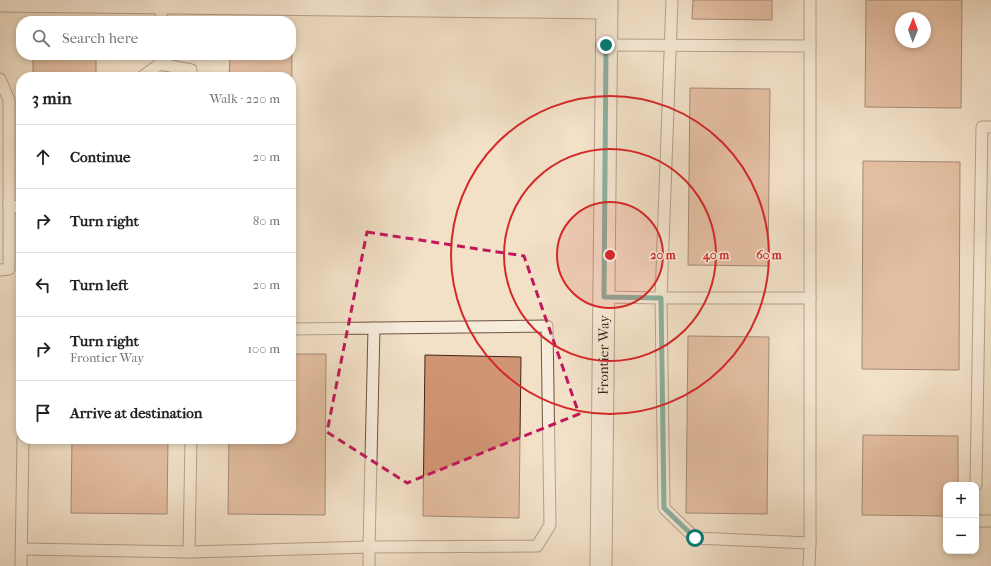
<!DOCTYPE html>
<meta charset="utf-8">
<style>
:root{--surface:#fff;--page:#f2f2f2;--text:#202124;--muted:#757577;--line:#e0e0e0}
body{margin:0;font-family:"IM FELL French Canon",serif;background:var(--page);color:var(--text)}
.controls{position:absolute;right:12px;bottom:12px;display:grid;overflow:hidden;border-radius:8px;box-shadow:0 2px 6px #0003}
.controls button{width:36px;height:36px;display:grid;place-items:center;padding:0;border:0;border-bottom:1px solid var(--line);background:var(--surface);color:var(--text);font:20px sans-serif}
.compass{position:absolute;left:895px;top:12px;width:36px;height:36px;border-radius:50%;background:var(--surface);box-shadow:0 2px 6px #0003;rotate:1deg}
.stop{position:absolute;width:12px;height:12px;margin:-9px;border:3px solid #0f766e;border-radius:50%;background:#fff}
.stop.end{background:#0f766e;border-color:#fff;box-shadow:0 1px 4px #0008}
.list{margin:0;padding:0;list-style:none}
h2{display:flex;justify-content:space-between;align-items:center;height:52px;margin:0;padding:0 16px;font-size:17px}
h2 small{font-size:13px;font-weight:400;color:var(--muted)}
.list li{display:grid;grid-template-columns:26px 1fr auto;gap:12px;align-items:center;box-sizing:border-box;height:64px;padding:0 16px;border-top:1px solid var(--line)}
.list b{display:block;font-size:15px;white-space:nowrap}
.list p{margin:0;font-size:13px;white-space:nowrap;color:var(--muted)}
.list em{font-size:13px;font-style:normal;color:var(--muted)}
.icon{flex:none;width:22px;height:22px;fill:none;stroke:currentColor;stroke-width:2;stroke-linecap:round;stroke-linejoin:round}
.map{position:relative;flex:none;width:991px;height:566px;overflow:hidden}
.search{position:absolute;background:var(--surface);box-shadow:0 2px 6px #0003;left:16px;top:16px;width:280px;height:44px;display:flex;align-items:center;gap:10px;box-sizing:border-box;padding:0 14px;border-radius:16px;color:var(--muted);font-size:15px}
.panel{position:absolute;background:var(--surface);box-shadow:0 2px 6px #0003;left:16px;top:72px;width:280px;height:372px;border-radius:16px}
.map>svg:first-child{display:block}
.building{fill:#d09574;stroke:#402519;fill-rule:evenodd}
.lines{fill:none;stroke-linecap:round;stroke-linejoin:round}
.lane-casing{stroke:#6c5444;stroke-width:13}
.street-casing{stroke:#6c5444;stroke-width:23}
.lane{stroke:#f7ebdb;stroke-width:11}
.street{stroke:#f7ebdb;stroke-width:21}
.route{stroke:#0f766e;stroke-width:5}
.marked{fill:none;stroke:#c2185b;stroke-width:3;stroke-dasharray:8 5;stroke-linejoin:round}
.ring{fill:none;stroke:#d62828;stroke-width:2}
.labels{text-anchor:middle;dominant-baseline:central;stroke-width:3;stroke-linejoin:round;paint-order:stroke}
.street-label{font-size:14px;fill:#402519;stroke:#f7ebdb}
.centre{fill:#d62828;stroke:#f7ebdb;stroke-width:2}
.ring-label{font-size:12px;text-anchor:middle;font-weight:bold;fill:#d62828;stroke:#f7ebdb;stroke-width:3;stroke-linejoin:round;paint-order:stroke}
</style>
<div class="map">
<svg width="991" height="566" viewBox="0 0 991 566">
<rect width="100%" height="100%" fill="#f2e0c7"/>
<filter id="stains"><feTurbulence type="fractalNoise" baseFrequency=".005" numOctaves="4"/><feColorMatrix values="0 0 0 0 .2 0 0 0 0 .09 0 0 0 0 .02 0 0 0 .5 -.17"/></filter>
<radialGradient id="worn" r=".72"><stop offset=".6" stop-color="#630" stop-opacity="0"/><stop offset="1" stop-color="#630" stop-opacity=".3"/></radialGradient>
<g class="building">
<polygon points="693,0 772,0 772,20 692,19"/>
<path d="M866,0H962L961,108L865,107ZM901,18H925V42H901Z"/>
<polygon points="291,43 292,43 291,204 291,77 229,77 230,55 291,55"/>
<rect x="33" y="55" width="63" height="22"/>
<polygon points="690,88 770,89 768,266 688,265"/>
<polygon points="863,161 960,162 959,370 862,369"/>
<polygon points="688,336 769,337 767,514 686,513"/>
<polygon points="291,354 326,354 325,515 228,514 229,439 291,439"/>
<polygon points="425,355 521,357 519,518 423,516"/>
<polygon points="863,435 958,436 958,485 946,485 946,516 862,515"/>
<polygon points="72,439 168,439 167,514 71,513"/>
</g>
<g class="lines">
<defs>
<g id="lane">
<polyline points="672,0 661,298 810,298"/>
<polyline points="810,0 810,543"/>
<polyline points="161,21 161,3"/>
<polyline points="607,45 810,46"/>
<polyline points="161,55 160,64 191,70 191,77"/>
<polyline points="142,77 160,64"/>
<polyline points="0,79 9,100 9,206"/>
<polyline points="0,270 9,269 9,206 21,207"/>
<polyline points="604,297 661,298 664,508 695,538 810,543 809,566"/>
<polyline points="291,329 547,326 550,525 537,546 369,547 374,328"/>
<polyline points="976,485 982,127 991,127"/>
<polyline points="976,521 991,521"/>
<polyline points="22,549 189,552 369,547 369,566"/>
<polyline points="189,552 191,439"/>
<polyline points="21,566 23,439"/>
</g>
<g id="street">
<polyline points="0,1 607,8"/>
<path id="s1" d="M601,566L607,0"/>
</g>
</defs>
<use href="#lane" class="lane-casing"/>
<use href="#street" class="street-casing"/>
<use href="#lane" class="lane"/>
<use href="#street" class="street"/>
</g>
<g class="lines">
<polyline class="route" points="606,45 604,297 661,298 664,508 695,538"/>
</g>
<path d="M0 0H991V566H0ZM367,232L524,256L579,414L407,483L327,432Z" fill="#f2e0c7" fill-opacity=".55" fill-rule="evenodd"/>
<path class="marked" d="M367,232L524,256L579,414L407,483L327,432Z"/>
<circle cx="610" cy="255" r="53" fill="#d62828" fill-opacity=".12"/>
<g class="ring">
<circle cx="610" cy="255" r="53"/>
<circle cx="610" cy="255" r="106"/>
<circle cx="610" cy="255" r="159"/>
</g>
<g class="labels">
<g class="street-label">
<text stroke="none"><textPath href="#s1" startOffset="211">Frontier Way</textPath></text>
</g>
</g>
<circle cx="610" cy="255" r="6" class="centre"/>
<g class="ring-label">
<text x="663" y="259">20 m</text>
<text x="716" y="259">40 m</text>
<text x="769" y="259">60 m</text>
</g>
<rect width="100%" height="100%" filter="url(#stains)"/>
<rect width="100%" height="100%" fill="url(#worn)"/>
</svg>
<div class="controls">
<button>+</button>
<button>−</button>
</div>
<svg class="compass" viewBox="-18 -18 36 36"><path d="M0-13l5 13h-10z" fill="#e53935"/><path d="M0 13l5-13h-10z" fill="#757577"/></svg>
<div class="stop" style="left:695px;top:538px"></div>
<div class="stop end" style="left:606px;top:45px"></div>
<div class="search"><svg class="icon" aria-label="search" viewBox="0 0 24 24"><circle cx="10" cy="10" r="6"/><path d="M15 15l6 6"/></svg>Search here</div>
<section class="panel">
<h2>3 min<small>Walk · 220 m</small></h2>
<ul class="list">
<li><svg class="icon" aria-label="ahead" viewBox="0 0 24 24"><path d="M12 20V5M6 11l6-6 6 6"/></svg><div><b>Continue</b></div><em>20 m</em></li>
<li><svg class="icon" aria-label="right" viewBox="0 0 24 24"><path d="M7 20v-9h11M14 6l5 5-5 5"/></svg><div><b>Turn right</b></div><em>80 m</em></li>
<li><svg class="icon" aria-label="left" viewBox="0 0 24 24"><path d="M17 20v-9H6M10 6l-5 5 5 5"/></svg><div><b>Turn left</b></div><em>20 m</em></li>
<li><svg class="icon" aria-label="right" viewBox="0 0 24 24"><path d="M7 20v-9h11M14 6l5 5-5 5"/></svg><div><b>Turn right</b><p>Frontier Way</p></div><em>100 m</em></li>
<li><svg class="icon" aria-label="arrive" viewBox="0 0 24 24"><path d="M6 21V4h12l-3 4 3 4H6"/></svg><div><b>Arrive at destination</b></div></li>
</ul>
</section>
</div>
